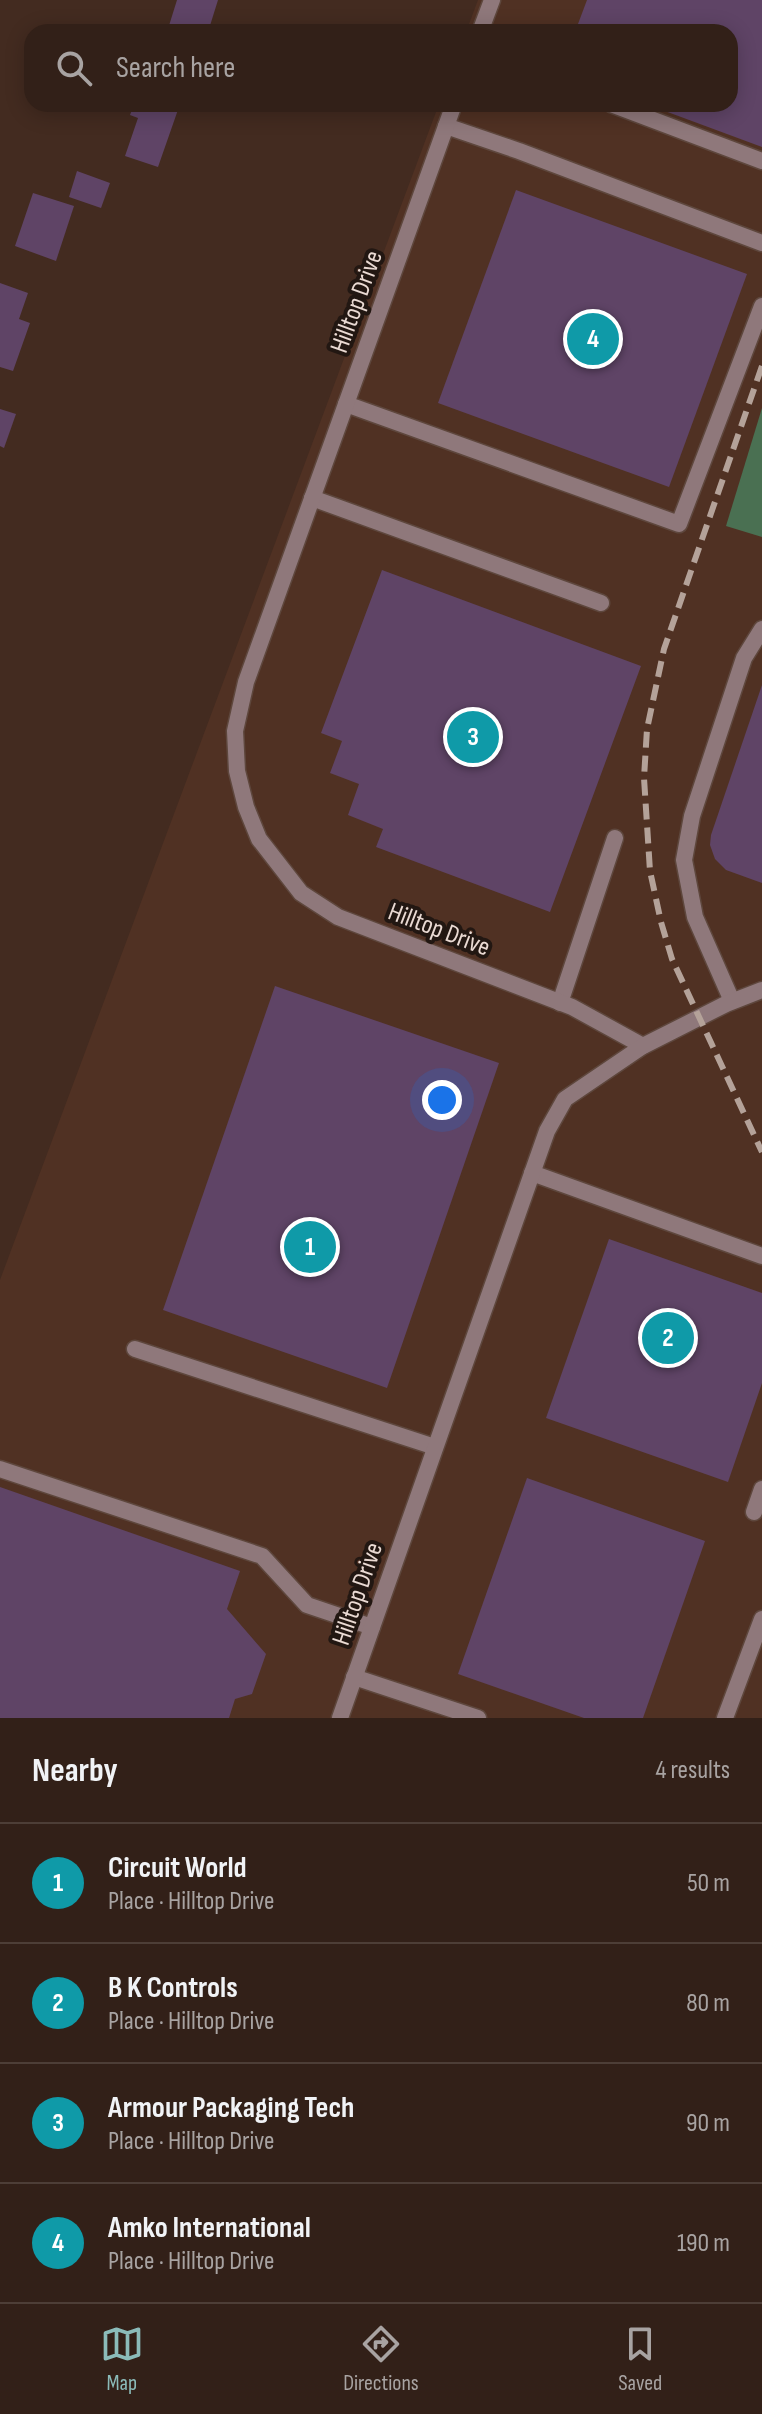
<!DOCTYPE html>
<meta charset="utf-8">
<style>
:root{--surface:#322018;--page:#3a2821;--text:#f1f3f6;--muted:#a8a3a2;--line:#4d3e37;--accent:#8bbbb9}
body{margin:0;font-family:"Sofia Sans Condensed",sans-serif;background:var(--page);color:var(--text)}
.you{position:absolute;left:442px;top:1100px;width:28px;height:28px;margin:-20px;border:6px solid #fff;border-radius:50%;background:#1a73e8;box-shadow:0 0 0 12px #1a73e833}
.badge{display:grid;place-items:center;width:52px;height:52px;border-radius:50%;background:var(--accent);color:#fff;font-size:26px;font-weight:700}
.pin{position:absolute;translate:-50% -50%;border:4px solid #fff;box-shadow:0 2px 8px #0006}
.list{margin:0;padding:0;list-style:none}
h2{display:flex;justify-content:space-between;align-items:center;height:104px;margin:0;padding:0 32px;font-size:34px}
h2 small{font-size:26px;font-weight:400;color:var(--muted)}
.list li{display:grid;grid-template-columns:52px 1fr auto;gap:24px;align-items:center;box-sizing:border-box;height:120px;padding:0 32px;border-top:2px solid var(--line)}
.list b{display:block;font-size:30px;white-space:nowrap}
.list p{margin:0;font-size:26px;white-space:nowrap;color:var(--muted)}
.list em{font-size:26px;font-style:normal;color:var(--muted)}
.icon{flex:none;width:44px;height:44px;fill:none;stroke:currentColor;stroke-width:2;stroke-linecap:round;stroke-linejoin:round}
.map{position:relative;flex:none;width:762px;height:1718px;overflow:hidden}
.search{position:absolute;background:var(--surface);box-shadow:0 4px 20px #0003;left:24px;right:24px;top:24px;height:88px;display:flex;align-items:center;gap:20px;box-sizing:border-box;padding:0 28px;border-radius:24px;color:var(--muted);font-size:30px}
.sheet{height:584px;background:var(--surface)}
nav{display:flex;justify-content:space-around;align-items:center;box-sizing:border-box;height:112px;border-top:2px solid var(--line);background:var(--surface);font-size:22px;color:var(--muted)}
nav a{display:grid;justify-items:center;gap:4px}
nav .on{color:var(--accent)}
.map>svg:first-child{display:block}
.built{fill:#503123}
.forest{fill:#4a7052}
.building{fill:#5f4466}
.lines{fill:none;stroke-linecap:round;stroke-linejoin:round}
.lane-casing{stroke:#5e473d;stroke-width:19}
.street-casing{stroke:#5e473d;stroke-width:19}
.lane{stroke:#8f787b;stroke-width:16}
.street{stroke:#8f787b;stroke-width:16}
.rail{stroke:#b4a299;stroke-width:6;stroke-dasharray:16 8;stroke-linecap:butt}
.labels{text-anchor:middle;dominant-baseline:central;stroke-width:8;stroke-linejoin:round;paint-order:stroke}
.street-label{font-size:26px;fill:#eadad3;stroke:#221712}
</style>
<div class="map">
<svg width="762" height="1718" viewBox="0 0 762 1718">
<rect width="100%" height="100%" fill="#432b20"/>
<polygon class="built" points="478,0 762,0 762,1718 0,1718 0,1280 439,104 730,104 730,32 466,32"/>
<polygon class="forest" points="762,408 762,537 726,526"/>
<g class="building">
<polygon points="177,0 218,0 208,32 167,32"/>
<polygon points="587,0 762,0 762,147 646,104 730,104 730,32 575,32"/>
<polygon points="134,104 180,104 158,167 125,156 138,118 130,115"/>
<polygon points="77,171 110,183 101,208 69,197"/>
<polygon points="516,190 747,274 669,487 438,403"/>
<polygon points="33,193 74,206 56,261 15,246"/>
<polygon points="0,283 28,293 19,319 30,323 13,371 0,367"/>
<polygon points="0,409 16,414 4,448 0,446"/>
<polygon points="382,570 641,666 550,912 376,847 383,829 348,815 359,784 330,773 342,741 321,733"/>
<polygon points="762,685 762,883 726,870 715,859 710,845 711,835"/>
<polygon points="275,986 499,1063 387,1388 163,1310"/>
<polygon points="609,1239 762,1293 762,1383 728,1482 546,1418"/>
<polygon points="527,1478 705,1541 643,1718 584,1718 458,1674"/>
<polygon points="0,1487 240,1571 227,1609 266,1654 252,1694 235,1699 229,1718 0,1718"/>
</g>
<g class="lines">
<defs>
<g id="lane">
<polyline points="611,104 762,161"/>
<polyline points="446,126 519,151 762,243"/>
<polyline points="346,404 679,524 762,306"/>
<polyline points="312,498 601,603"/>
<polyline points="732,1001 695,917 684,860 692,816 744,658 762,629"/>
<polyline points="560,1003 615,838"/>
<polyline points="532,1173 762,1256"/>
<polyline points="135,1349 435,1447"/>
<polyline points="0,1469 262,1556 307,1605 372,1627"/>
<polyline points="754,1512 762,1489"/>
<polyline points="354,1677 478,1718"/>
<polyline points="725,1718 762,1619"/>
</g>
<g id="street">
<polyline points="480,32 492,0"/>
<polyline points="454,104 246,682 235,731 237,771 246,807 259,839 301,893 338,917 572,1007 643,1046"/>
<polyline points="340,1718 547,1131 565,1099 643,1046 726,1004 762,990"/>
</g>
</defs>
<use href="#lane" class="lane-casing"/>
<use href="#street" class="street-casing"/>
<use href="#lane" class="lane"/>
<use href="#street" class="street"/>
<polyline class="rail" points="762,366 664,649 647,729 644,778 650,871 661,922 672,959 762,1152"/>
</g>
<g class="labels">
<g class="street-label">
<text transform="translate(357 302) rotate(-70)">Hilltop Drive</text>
<text transform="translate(439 930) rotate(21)">Hilltop Drive</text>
<text transform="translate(358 1594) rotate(-71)">Hilltop Drive</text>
</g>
</g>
</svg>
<div class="you"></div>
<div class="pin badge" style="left:310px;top:1247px;background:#0f9aa8">1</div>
<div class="pin badge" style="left:668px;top:1338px;background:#0f9aa8">2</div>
<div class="pin badge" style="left:473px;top:737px;background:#0f9aa8">3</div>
<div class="pin badge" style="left:593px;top:339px;background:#0f9aa8">4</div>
<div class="search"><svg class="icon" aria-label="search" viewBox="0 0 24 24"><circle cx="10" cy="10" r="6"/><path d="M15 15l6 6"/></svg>Search here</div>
</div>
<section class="sheet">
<h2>Nearby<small>4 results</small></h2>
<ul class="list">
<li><span class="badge" style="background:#0f9aa8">1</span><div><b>Circuit World</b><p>Place · Hilltop Drive</p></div><em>50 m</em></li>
<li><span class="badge" style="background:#0f9aa8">2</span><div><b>B K Controls</b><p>Place · Hilltop Drive</p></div><em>80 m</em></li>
<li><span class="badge" style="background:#0f9aa8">3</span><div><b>Armour Packaging Tech</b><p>Place · Hilltop Drive</p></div><em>90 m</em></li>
<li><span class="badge" style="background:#0f9aa8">4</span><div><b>Amko International</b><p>Place · Hilltop Drive</p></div><em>190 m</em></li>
</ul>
</section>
<nav>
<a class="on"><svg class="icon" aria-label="map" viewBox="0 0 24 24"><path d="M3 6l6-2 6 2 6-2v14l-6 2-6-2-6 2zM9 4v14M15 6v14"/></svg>Map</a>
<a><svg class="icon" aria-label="directions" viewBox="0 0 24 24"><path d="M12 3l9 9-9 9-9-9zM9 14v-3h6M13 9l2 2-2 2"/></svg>Directions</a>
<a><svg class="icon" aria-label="saved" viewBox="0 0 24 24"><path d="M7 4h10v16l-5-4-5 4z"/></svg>Saved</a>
</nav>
